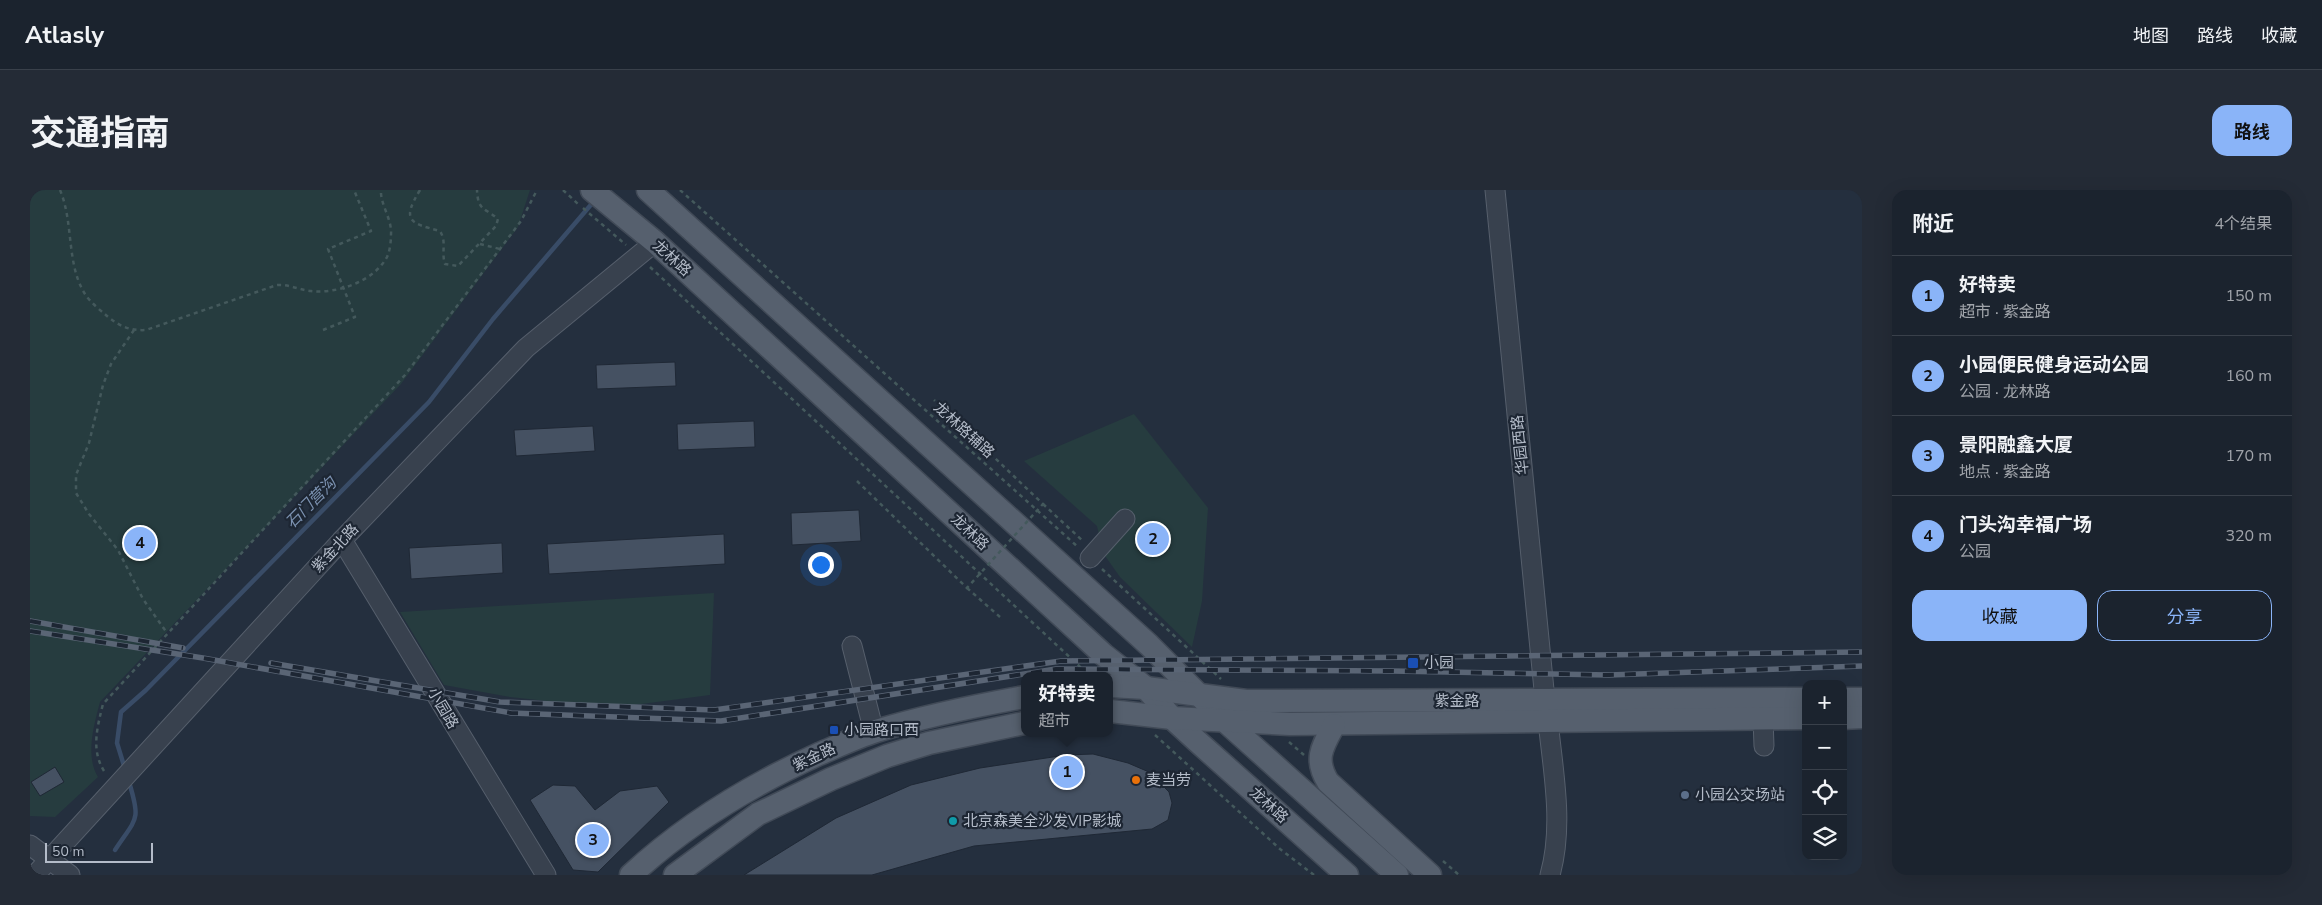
<!DOCTYPE html>
<html lang="zh">
<meta charset="utf-8">
<style>
:root{--surface:#1b232e;--page:#242b36;--text:#f1f3f6;--muted:#a0a4aa;--line:#39404a;--accent:#8ab4f8}
body{margin:0;font-family:"Nunito Sans","Noto Sans SC",sans-serif;background:var(--page);color:var(--text)}
.controls{position:absolute;right:15px;bottom:15px;display:grid;overflow:hidden;border-radius:10px;box-shadow:0 5px 20px #0002}
.controls button{width:45px;height:45px;display:grid;place-items:center;padding:0;border:0;border-bottom:1px solid var(--line);background:var(--surface);color:var(--text);font:25px sans-serif}
.scale{position:absolute;left:15px;bottom:12px;width:108px;box-sizing:border-box;padding-left:5px;border:2px solid #b4bcc9;border-top:0;font-size:14px;line-height:18px;white-space:nowrap;color:#b4bcc9;-webkit-text-stroke:4px #1d2633;paint-order:stroke}
.you{position:absolute;left:790px;top:374px;width:18px;height:18px;margin:-12px;border:4px solid #fff;border-radius:50%;background:#1a73e8;box-shadow:0 0 0 8px #1a73e833}
.badge{display:grid;place-items:center;width:32px;height:32px;border-radius:50%;background:var(--accent);color:#111;font-size:16px;font-weight:700}
.pin{position:absolute;translate:-50% -50%;border:2px solid #fff;box-shadow:0 1px 5px #0006}
.popup{position:absolute;left:991px;top:482px;width:92px;height:65px;box-sizing:border-box;display:grid;place-content:center;border-radius:10px;background:var(--surface);filter:drop-shadow(0 1px 4px #0005);font-size:16px;white-space:nowrap;color:var(--muted)}
.popup b{font-size:19px;color:var(--text)}
.popup::after{content:'';position:absolute;left:50%;top:100%;margin-left:-10px;border:10px solid transparent;border-top-color:var(--surface)}
.list{margin:0;padding:0;list-style:none}
h2{display:flex;justify-content:space-between;align-items:center;height:65px;margin:0;padding:0 20px;font-size:21px}
h2 small{font-size:16px;font-weight:400;color:var(--muted)}
.list li{display:grid;grid-template-columns:32px 1fr auto;gap:15px;align-items:center;box-sizing:border-box;height:80px;padding:0 20px;border-top:1px solid var(--line)}
.list b{display:block;font-size:19px;white-space:nowrap}
.list p{margin:0;font-size:16px;white-space:nowrap;color:var(--muted)}
.list em{font-size:16px;font-style:normal;color:var(--muted)}
.actions{display:flex;gap:10px;padding:15px 20px}
.actions a{flex:1;padding:11px 0;border:1px solid var(--accent);border-radius:15px;text-align:center;font-size:18px;color:var(--accent)}
.actions .main{background:var(--accent);color:#111}
.icon{flex:none;width:28px;height:28px;fill:none;stroke:currentColor;stroke-width:2;stroke-linecap:round;stroke-linejoin:round}
.map{position:relative;flex:none;width:1832px;height:685px;overflow:hidden;border-radius:15px}
header{display:flex;align-items:center;gap:30px;box-sizing:border-box;height:70px;padding:0 25px;background:var(--surface);border-bottom:1px solid var(--line)}
header strong{font-size:24px}
nav{display:flex;gap:28px;margin-inline-start:auto;font-size:18px}
.intro{display:flex;align-items:center;justify-content:space-between;box-sizing:border-box;height:120px;padding:0 30px}
h1{margin:0;font-size:35px}
.button{padding:12px 22px;border-radius:15px;background:var(--accent);color:#111;font-size:18px;font-weight:700}
main{display:flex;gap:30px;padding:0 30px}
aside{flex:1;background:var(--surface);border-radius:15px;box-shadow:0 5px 20px #0002}
.map>svg:first-child{display:block}
.green{fill:#263c3f}
.lines{fill:none;stroke-linecap:round;stroke-linejoin:round}
.stream{stroke:#394c67;stroke-width:4.5}
.building{fill:#455162;stroke:#1f2835}
.minor-casing{stroke:#565f6c;stroke-width:21}
.major-casing{stroke:#414a57;stroke-width:25}
.path{stroke:#44595c;stroke-width:2.5;stroke-dasharray:4 4;stroke-linecap:butt}
.minor{stroke:#38414e;stroke-width:19}
.major{stroke:#56606e;stroke-width:22}
.rail-casing{stroke:#5a6575;stroke-width:5.5}
.rail{stroke:#1d2633;stroke-width:4;stroke-dasharray:11;stroke-linecap:butt}
.path-bridge{stroke:#44595c;stroke-width:2.5;stroke-dasharray:4 4;stroke-linecap:butt}
.transit-dot{fill:#1a4fb4;stroke:#1d2633;stroke-width:2}
.food-dot{fill:#e8710a;stroke:#1d2633;stroke-width:2}
.service-dot{fill:#5c6f8a;stroke:#1d2633;stroke-width:2}
.culture-dot{fill:#0f9aa8;stroke:#1d2633;stroke-width:2}
.labels{text-anchor:middle;dominant-baseline:central;stroke-width:4.5;stroke-linejoin:round;paint-order:stroke}
.street-label{font-size:15px;fill:#b4bcc9;stroke:#1d2633}
.poi-label{font-size:15px;fill:#b4bcc9;stroke:#1d2633;text-anchor:start}
.water-label{font-size:16px;font-style:italic;fill:#7c92b1;stroke:#1d2633}
</style>
<header>
<strong>Atlasly</strong>
<nav><a>地图</a><a>路线</a><a>收藏</a></nav>
</header>
<div class="intro"><h1>交通指南</h1><a class="button">路线</a></div>
<main>
<div class="map">
<svg width="1832" height="685" viewBox="0 0 1832 685">
<rect width="100%" height="100%" fill="#242f3e"/>
<g class="green">
<path d="M0,0H500L488,37L371,194L70,512C64,535 55,566 68,587L25,627L0,626Z"/>
<polygon points="1104,224 1178,318 1172,411 1162,457 1090,387 1073,363 1067,336 994,271"/>
<polygon points="684,403 680,505 581,518 480,507 414,495 370,422"/>
</g>
<g class="lines">
<g class="stream">
<polyline points="95,579 87,553 91,522 116,500 399,212 463,129 565,10"/>
<path d="M85,660C107,627 111,631 99,592"/>
</g>
</g>
<g class="building">
<polygon points="645,172 646,196 567,199 566,175"/>
<polygon points="724,231 725,257 648,260 647,234"/>
<polygon points="563,236 565,261 486,266 484,240"/>
<polygon points="829,320 831,351 762,355 761,323"/>
<polygon points="694,344 695,374 519,384 517,354"/>
<polygon points="472,353 473,383 381,389 379,358"/>
<polygon points="1063,564 1098,573 1119,582 1139,602 1142,613 1138,630 1122,639 944,656 842,685 714,685 806,628 881,595 950,578 1036,565"/>
<polygon points="25,577 34,592 10,606 1,592"/>
<polygon points="523,595 545,596 565,620 590,601 627,596 639,612 568,682 543,680 500,610"/>
</g>
<g class="lines">
<defs>
<g id="minor">
<polyline points="1465,0 1515,510"/>
<polyline points="312,350 516,685"/>
<polyline points="1060,368 1095,329"/>
<polyline points="822,456 844,542"/>
<polyline points="1733,529 1734,556"/>
<path d="M1518,531C1523,581 1534,635 1520,685"/>
<polyline points="0,655 40,685"/>
<polyline points="5,685 312,350 496,158 625,52"/>
</g>
<g id="major">
<polyline points="562,0 625,52 1074,465 1116,498 1142,528 1167,551 1317,685"/>
<polyline points="618,0 1119,455 1196,532 1367,685"/>
<polyline points="1080,496 1116,498 1216,511 1776,509"/>
<polyline points="1813,509 1832,509"/>
<polyline points="1080,521 1142,528 1260,534 1776,528"/>
<polyline points="1813,528 1832,527"/>
<path d="M1304,535C1292,557 1284,569 1298,592L1400,685"/>
<path d="M601,685C656,634 721,595 789,564C808,556 827,547 846,541C895,526 944,516 994,507"/>
<polyline points="645,685 728,624 801,589 857,566 899,553 994,533"/>
</g>
</defs>
<use href="#minor" class="minor-casing"/>
<use href="#major" class="major-casing"/>
<g class="path">
<path d="M30,0C44,33 36,74 55,104C60,112 70,120 77,126C89,136 100,141 116,140L247,95C259,94 269,100 281,101C308,104 344,91 357,67C360,61 361,51 361,44C362,29 350,14 351,0"/>
<path d="M390,0C371,31 380,33 410,41C417,52 411,62 415,74L428,76L466,36L468,29C454,17 448,21 447,0"/>
<polyline points="533,0 548,14"/>
<polyline points="650,0 1048,357"/>
<polyline points="553,18 596,55"/>
<polyline points="450,54 470,59"/>
<polyline points="620,77 1060,486"/>
<polyline points="104,140 81,174 73,195 59,253 46,285 46,303 59,324 88,360 113,409 137,443"/>
<polyline points="293,140 325,127 298,59 341,41 324,0"/>
<polyline points="1013,314 1054,352"/>
<polyline points="1072,379 1191,489"/>
<polyline points="937,398 970,427"/>
<polyline points="1786,493 1803,493"/>
<polyline points="1125,545 1250,659 1284,685"/>
<polyline points="1259,552 1274,565"/>
<path d="M74,581C61,560 67,538 73,514L375,185L491,31L507,0"/>
<polyline points="1413,671 1429,685"/>
</g>
<use href="#minor" class="minor"/>
<use href="#major" class="major"/>
<defs>
<g id="rail">
<polyline points="0,431 153,458"/>
<polyline points="0,441 173,468 481,523 691,531 1026,479 1362,481 1579,485 1832,476"/>
<polyline points="241,473 470,512 684,520 1031,471 1832,462"/>
</g>
</defs>
<use href="#rail" class="rail-casing"/>
<use href="#rail" class="rail"/>
<polyline class="path-bridge" points="827,291 937,398 1013,314 904,210"/>
</g>
<g class="transit-dot">
<rect x="1377" y="467" width="12" height="12" rx="2.5"/>
<rect x="799" y="535" width="10" height="10" rx="2.5"/>
</g>
<circle class="food-dot" cx="1106" cy="590" r="5"/>
<circle class="service-dot" cx="1655" cy="605" r="5"/>
<circle class="culture-dot" cx="923" cy="631" r="5"/>
<g class="labels">
<g class="street-label">
<text transform="translate(642 68) rotate(42)">龙林路</text>
<text transform="translate(934 240) rotate(42)">龙林路辅路</text>
<text transform="translate(1490 255) rotate(-96)">华园西路</text>
<text transform="translate(940 342) rotate(43)">龙林路</text>
<text transform="translate(305 358) rotate(-47)">紫金北路</text>
<text x="1427" y="511">紫金路</text>
<text transform="translate(413 518) rotate(59)">小园路</text>
<text transform="translate(784 567) rotate(-25)">紫金路</text>
<text transform="translate(1239 615) rotate(42)">龙林路</text>
</g>
<g class="poi-label">
<text x="1394" y="473">小园</text>
<text x="814" y="540">小园路口西</text>
<text x="1116" y="590">麦当劳</text>
<text x="1665" y="605">小园公交场站</text>
<text x="933" y="631">北京森美全沙发VIP影城</text>
</g>
<g class="water-label">
<text transform="translate(281 313) rotate(-45)">石门营沟</text>
</g>
</g>
</svg>
<div class="controls">
<button>+</button>
<button>−</button>
<button><svg class="icon" aria-label="locate" viewBox="0 0 24 24"><circle cx="12" cy="12" r="6"/><path d="M12 2v4M12 18v4M2 12h4M18 12h4"/></svg></button>
<button><svg class="icon" aria-label="layers" viewBox="0 0 24 24"><path d="M12 4l9 5-9 5-9-5zM3 14l9 5 9-5"/></svg></button>
</div>
<div class="scale">50 m</div>
<div class="you"></div>
<div class="pin badge" style="left:1037px;top:582px">1</div>
<div class="popup"><b>好特卖</b>超市</div>
<div class="pin badge" style="left:1123px;top:349px">2</div>
<div class="pin badge" style="left:563px;top:650px">3</div>
<div class="pin badge" style="left:110px;top:353px">4</div>
</div>
<aside>
<h2>附近<small>4个结果</small></h2>
<ul class="list">
<li><span class="badge">1</span><div><b>好特卖</b><p>超市 · 紫金路</p></div><em>150 m</em></li>
<li><span class="badge">2</span><div><b>小园便民健身运动公园</b><p>公园 · 龙林路</p></div><em>160 m</em></li>
<li><span class="badge">3</span><div><b>景阳融鑫大厦</b><p>地点 · 紫金路</p></div><em>170 m</em></li>
<li><span class="badge">4</span><div><b>门头沟幸福广场</b><p>公园</p></div><em>320 m</em></li>
</ul>
<div class="actions"><a class="main">收藏</a><a>分享</a></div>
</aside>
</main>
